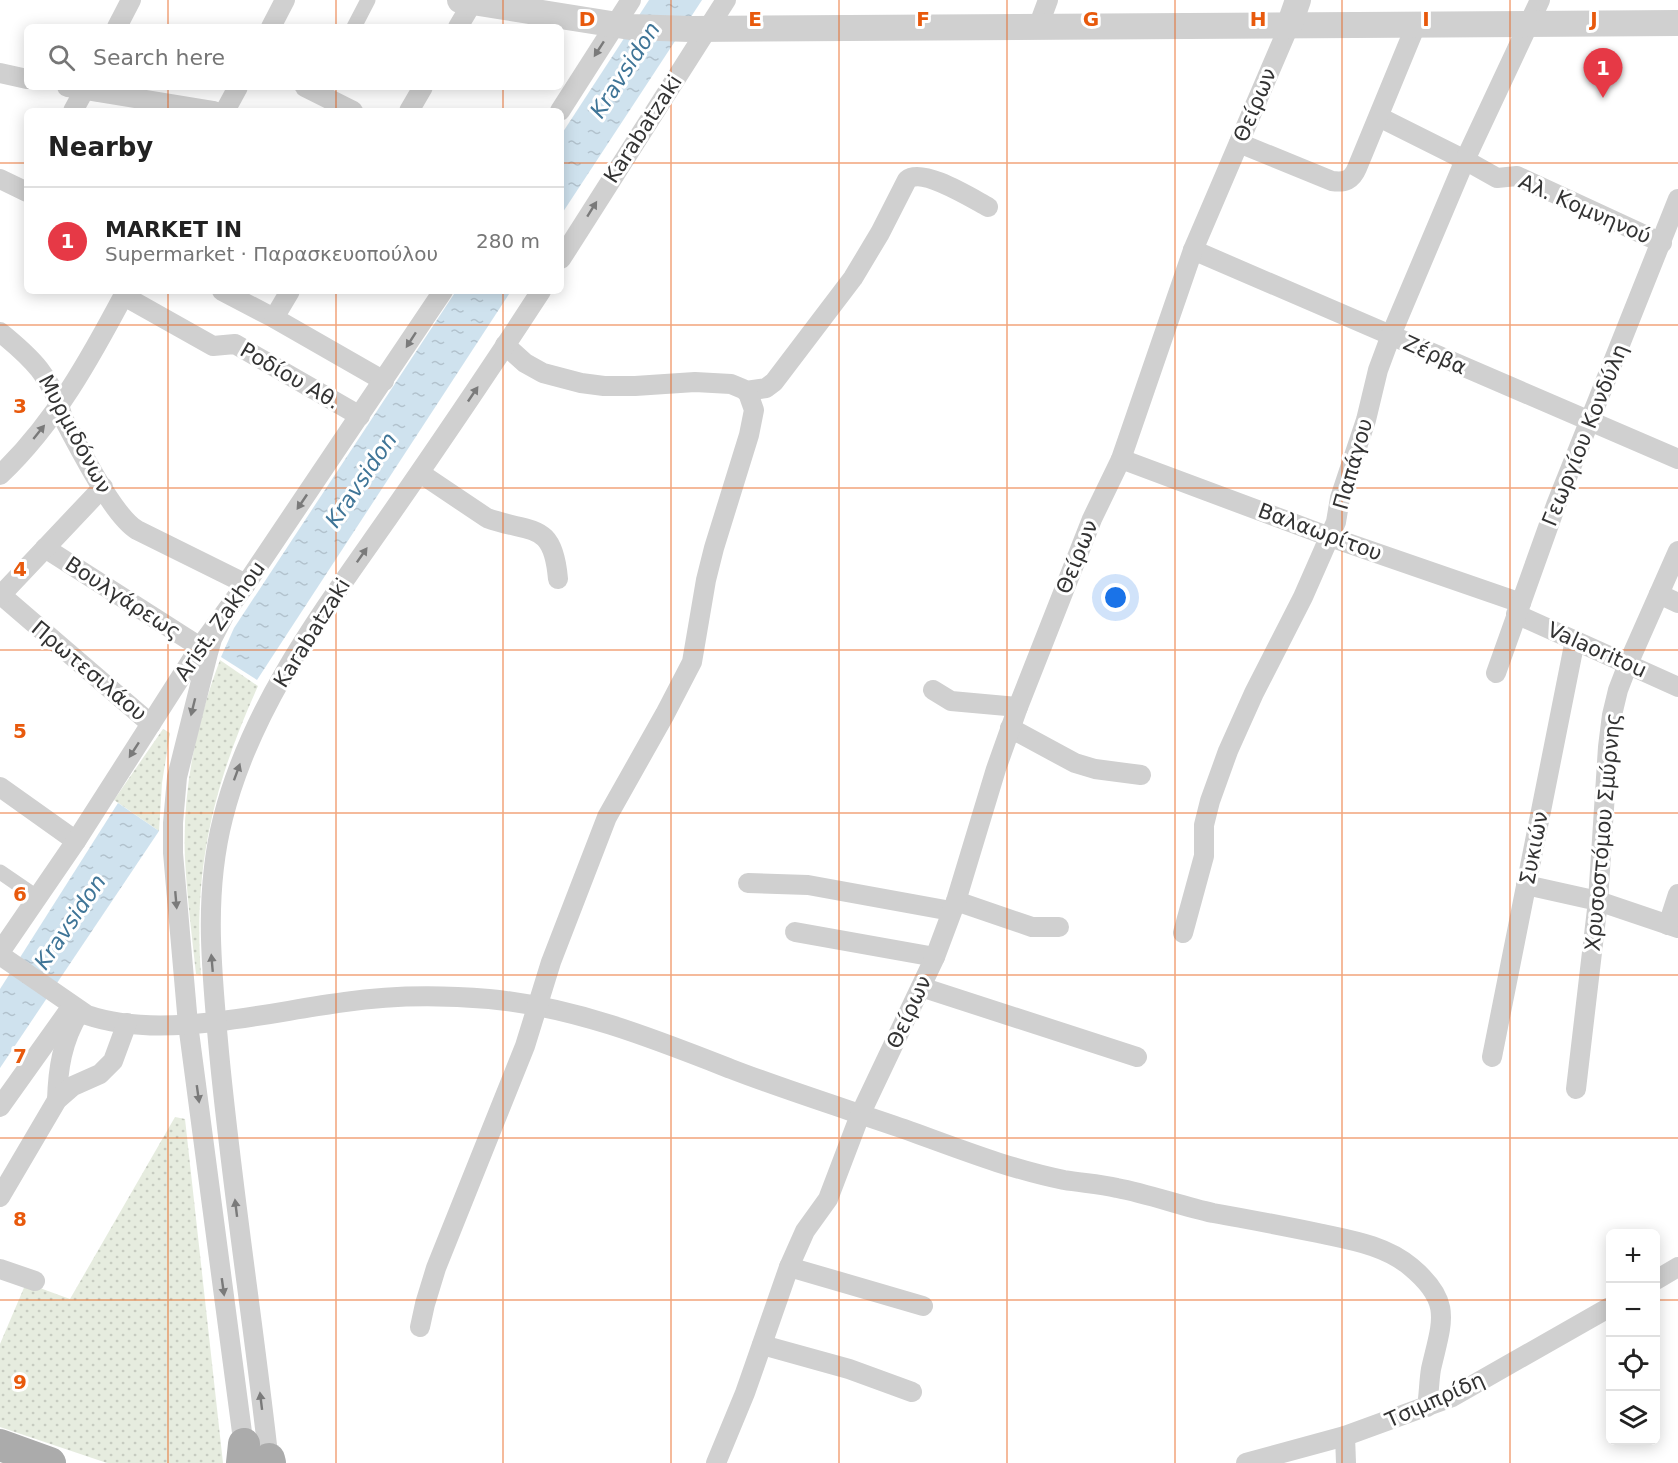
<!DOCTYPE html>
<meta charset="utf-8">
<style>
:root{--surface:#fff;--page:#f2f2f2;--text:#222;--muted:#767676;--line:#e0e0e0;--accent:#e63946}
body{margin:0;font-family:"DejaVu Sans",sans-serif;background:var(--page);color:var(--text)}
.controls{position:absolute;right:18px;bottom:18px;display:grid;overflow:hidden;border-radius:9px;box-shadow:0 3px 15px #0003}
.controls button{width:54px;height:54px;display:grid;place-items:center;padding:0;border:0;border-bottom:2px solid var(--line);background:var(--surface);color:var(--text);font:30px sans-serif}
.you{position:absolute;left:1116px;top:598px;width:21px;height:21px;margin:-15px;border:4px solid #fff;border-radius:50%;background:#1a73e8;box-shadow:0 0 0 9px #1a73e833}
.badge{display:grid;place-items:center;width:39px;height:39px;border-radius:50%;background:var(--accent);color:#fff;font-size:20px;font-weight:700}
.pin{position:absolute;translate:-50% -50px;filter:drop-shadow(0 2px 3px #0008)}
.pin::after{content:'';position:absolute;top:32px;width:21px;height:18px;background:inherit;clip-path:polygon(0 0,100% 0,50% 100%)}
.list{margin:0;padding:0;list-style:none}
h2{display:flex;justify-content:space-between;align-items:center;height:78px;margin:0;padding:0 24px;font-size:26px}
h2 small{font-size:20px;font-weight:400;color:var(--muted)}
.list li{display:grid;grid-template-columns:39px 1fr auto;gap:18px;align-items:center;box-sizing:border-box;height:108px;padding:0 24px;border-top:2px solid var(--line)}
.list b{display:block;font-size:22px;white-space:nowrap}
.list p{margin:0;font-size:20px;white-space:nowrap;color:var(--muted)}
.list em{font-size:20px;font-style:normal;color:var(--muted)}
.icon{flex:none;width:33px;height:33px;fill:none;stroke:currentColor;stroke-width:2;stroke-linecap:round;stroke-linejoin:round}
.map{position:relative;flex:none;width:1678px;height:1463px;overflow:hidden}
.search{position:absolute;background:var(--surface);box-shadow:0 3px 15px #0003;left:24px;top:24px;width:540px;height:66px;display:flex;align-items:center;gap:15px;box-sizing:border-box;padding:0 21px;border-radius:9px;color:var(--muted);font-size:22px}
.panel{position:absolute;background:var(--surface);box-shadow:0 3px 15px #0003;left:24px;top:108px;width:540px;height:186px;border-radius:9px}
.map>svg:first-child{display:block}
.grass{fill:url(#grass-dots)}
.water{fill:url(#water-ripples)}
.lines{fill:none;stroke-linecap:round;stroke-linejoin:round}
.pedestrian{stroke:#d0d0d0;stroke-width:15}
.minor{stroke:#d0d0d0;stroke-width:20}
.tertiary{stroke:#d0d0d0;stroke-width:26}
.primary{stroke:#ababab;stroke-width:32}
.oneway{fill:#7a7a7a}
.grid{fill:none;stroke:#e8590c;stroke-width:1.5;stroke-opacity:0.55}
.labels{text-anchor:middle;dominant-baseline:central;stroke-width:6;stroke-linejoin:round;paint-order:stroke}
.street-label{font-size:21px;fill:#333;stroke:#fff}
.water-label{font-size:22px;font-style:italic;fill:#3f7597;stroke:#fff}
.grid-label{font-size:20px;text-anchor:middle;font-weight:bold;fill:#e8590c;stroke:#fff;stroke-width:6;stroke-linejoin:round;paint-order:stroke}
</style>
<div class="map">
<svg width="1678" height="1463" viewBox="0 0 1678 1463">
<defs>
<pattern id="grass-dots" width="8" height="8" patternUnits="userSpaceOnUse" patternTransform="scale(1.5)"><rect width="8" height="8" fill="#e6ecdf"/><path d="M2 2h.1M6 6h.1" fill="none" stroke="#c6cbc0" stroke-width="1.8" stroke-linecap="round"/></pattern>
<pattern id="water-ripples" width="26" height="14" patternUnits="userSpaceOnUse" patternTransform="scale(1.5)"><rect width="26" height="14" fill="#cfe2ee"/><path d="M2 4q2-2 4 0t4 0M15 11q2-2 4 0t4 0" fill="none" stroke="#b2c2cd"/></pattern>
</defs>
<rect width="100%" height="100%" fill="#fff"/>
<g class="grass">
<path d="M220,660L258,686C214,783 193,867 201,975L196,974C192,936 187,897 185,859C182,791 196,724 220,660Z"/>
<polygon points="163,729 170,733 162,783 159,831 114,800"/>
<polygon points="175,1117 185,1119 223,1463 107,1463 0,1427 0,1344 26,1283 70,1299"/>
</g>
<g class="water">
<polygon points="649,0 702,0 561,215 561,135"/>
<polygon points="456,291 511,291 257,680 221,657 234,628"/>
<polygon points="118,803 159,831 0,1068 0,989"/>
</g>
<g class="lines">
<g class="pedestrian">
<polyline points="354,27 368,0"/>
<polyline points="0,872 38,898"/>
</g>
<g class="minor">
<polyline points="117,27 131,0"/>
<polyline points="271,27 285,0"/>
<polyline points="458,27 474,0"/>
<polyline points="1038,27 1048,0"/>
<polyline points="0,73 27,79"/>
<polyline points="67,87 214,111"/>
<polyline points="305,87 353,111"/>
<polyline points="73,111 86,87"/>
<polyline points="225,111 238,87"/>
<polyline points="409,111 423,87"/>
<polyline points="560,111 631,0"/>
<polyline points="1379,117 1465,160 1497,178 1517,176 1662,243"/>
<path d="M1239,143L1332,181C1345,183 1352,180 1357,168L1416,25"/>
<polyline points="0,179 27,192"/>
<polyline points="1193,250 1678,459"/>
<polyline points="561,259 726,0"/>
<polyline points="222,291 274,318 384,381"/>
<polyline points="124,296 213,346 235,344 360,416"/>
<polyline points="274,318 290,291"/>
<path d="M0,332C31,357 53,378 63,418C78,445 113,516 137,530L246,584"/>
<path d="M746,391L766,388L774,382L853,278L880,233L907,180C922,167 971,198 988,207"/>
<polyline points="1121,459 1330,537 1521,603"/>
<path d="M420,473L487,518C531,534 553,520 558,579"/>
<path d="M0,475C55,423 91,357 126,291"/>
<polyline points="45,548 200,647"/>
<polyline points="0,594 151,724"/>
<polyline points="1659,594 1678,603"/>
<polyline points="1,595 103,487"/>
<polyline points="226,612 212,639 208,653 177,777 173,823 173,853 188,1024 245,1455"/>
<polyline points="1516,614 1678,687"/>
<polyline points="1496,673 1556,505 1678,199"/>
<polyline points="933,690 951,701 1018,707"/>
<polyline points="1010,728 1075,763 1095,769 1141,775"/>
<polyline points="0,787 76,841"/>
<polyline points="748,883 808,885 951,911"/>
<polyline points="1526,885 1598,901 1678,928"/>
<polyline points="956,901 1032,927 1059,927"/>
<polyline points="1668,925 1678,894"/>
<polyline points="795,932 935,957"/>
<polyline points="1183,933 1204,856 1204,825 1210,801 1228,751 1254,693 1303,597 1336,522 1340,498 1366,420 1378,370 1391,335 1465,160 1540,0"/>
<polyline points="0,952 76,841 200,647 246,584 443,291"/>
<path d="M0,955L87,1015C163,1041 267,1012 345,1002C393,995 441,995 489,999C574,1007 652,1038 731,1069C788,1091 846,1109 904,1129C957,1148 1009,1169 1064,1180C1082,1183 1100,1184 1117,1188C1149,1194 1181,1206 1213,1213C1248,1219 1283,1226 1318,1233C1350,1240 1385,1245 1411,1267C1453,1302 1442,1321 1431,1369C1429,1381 1429,1394 1427,1407"/>
<polyline points="921,987 1137,1057"/>
<polyline points="1492,1057 1575,640"/>
<polyline points="1576,1089 1598,901 1608,747 1612,715 1618,690 1628,664 1678,551"/>
<path d="M57,1100C58,1069 62,1041 79,1013"/>
<polyline points="0,1107 72,1006"/>
<polyline points="0,1197 57,1100 73,1086 100,1074 113,1061 127,1023"/>
<polyline points="789,1267 923,1306"/>
<polyline points="0,1269 35,1281"/>
<polyline points="1656,1280 1678,1267"/>
<polyline points="420,1327 425,1304 436,1268 525,1046 551,962 607,817 665,714 692,662 706,580 714,548 749,435 754,410 748,393 743,389 731,384 695,382 635,386 604,386 581,383 543,373 525,363 505,345"/>
<polyline points="762,1345 849,1369 912,1392"/>
<polyline points="1345,1436 1346,1463"/>
<path d="M269,1463C254,1326 232,1190 219,1052C212,973 203,896 223,818C251,706 323,611 388,518C440,443 491,368 541,291"/>
<polyline points="716,1463 745,1393 789,1267 805,1231 828,1199 860,1115 935,957 956,901 996,769 1018,707 1092,519 1121,459 1193,250 1289,26"/>
<polyline points="1246,1463 1345,1436 1452,1397 1610,1307"/>
</g>
<g class="tertiary">
<polyline points="460,0 630,27 690,29 1678,23"/>
<polyline points="1289,26 1298,0"/>
</g>
<g class="primary">
<polyline points="0,1445 50,1463"/>
<polyline points="269,1459 270,1463"/>
<polyline points="242,1463 244,1444"/>
</g>
</g>
<defs><path id="oneway-solid" d="M-6-.8H1V-3.2L6.5 0L1 3.2V.8H-6Z" transform="scale(1.5)"/></defs>
<g class="oneway">
<use href="#oneway-solid" transform="translate(599 49) rotate(123)"/>
<use href="#oneway-solid" transform="translate(592 209) rotate(-58)"/>
<use href="#oneway-solid" transform="translate(411 340) rotate(123)"/>
<use href="#oneway-solid" transform="translate(473 394) rotate(-56)"/>
<use href="#oneway-solid" transform="translate(39 432) rotate(-51)"/>
<use href="#oneway-solid" transform="translate(302 502) rotate(124)"/>
<use href="#oneway-solid" transform="translate(362 555) rotate(-55)"/>
<use href="#oneway-solid" transform="translate(193 707) rotate(104)"/>
<use href="#oneway-solid" transform="translate(134 750) rotate(123)"/>
<use href="#oneway-solid" transform="translate(237 772) rotate(-70)"/>
<use href="#oneway-solid" transform="translate(176 900) rotate(85)"/>
<use href="#oneway-solid" transform="translate(212 963) rotate(-95)"/>
<use href="#oneway-solid" transform="translate(198 1094) rotate(82)"/>
<use href="#oneway-solid" transform="translate(236 1208) rotate(-97)"/>
<use href="#oneway-solid" transform="translate(223 1287) rotate(82)"/>
<use href="#oneway-solid" transform="translate(261 1401) rotate(-97)"/>
</g>
<path class="grid" d="M168,0V27M336,0V27M503,0V27M671,0V1463M839,0V1463M1007,0V1463M1175,0V1463M1342,0V1463M1510,0V1463M168,87V111M336,87V111M503,87V111M0,163H27M561,163H1678M168,291V1463M336,291V1463M503,291V1463M0,325H1678M0,488H1678M0,650H1678M0,813H1678M0,975H1678M0,1138H1678M0,1300H1610M1656,1300H1678"/>
<g class="labels">
<g class="street-label">
<text transform="translate(1255 105) rotate(-67)">Θείρων</text>
<text transform="translate(643 129) rotate(-57)">Karabatzaki</text>
<text transform="translate(1585 209) rotate(24)">Αλ. Κομνηνού</text>
<text transform="translate(1435 355) rotate(24)">Ζέρβα</text>
<text transform="translate(290 376) rotate(30)">Ροδίου Αθ.</text>
<text transform="translate(75 434) rotate(62)">Μυρμιδόνων</text>
<text transform="translate(1585 435) rotate(-68)">Γεωργίου Κονδύλη</text>
<text transform="translate(1353 464) rotate(-74)">Παπάγου</text>
<text transform="translate(1320 532) rotate(20)">Βαλαωρίτου</text>
<text transform="translate(1077 557) rotate(-68)">Θείρων</text>
<text transform="translate(123 598) rotate(33)">Βουλγάρεως</text>
<text transform="translate(220 621) rotate(-55)">Arist. Zakhou</text>
<text transform="translate(312 633) rotate(-58)">Karabatzaki</text>
<text transform="translate(1597 650) rotate(24)">Valaoritou</text>
<text transform="translate(89 671) rotate(40)">Πρωτεσιλάου</text>
<text transform="translate(1603 832) rotate(-85)">Χρυσοστόμου Σμύρνης</text>
<text transform="translate(1534 848) rotate(-79)">Συκιών</text>
<text transform="translate(909 1012) rotate(-65)">Θείρων</text>
<text transform="translate(1435 1400) rotate(-24)">Τσιμπρίδη</text>
</g>
<g class="water-label">
<text transform="translate(625 70) rotate(-57)">Kravsidon</text>
<text transform="translate(361 480) rotate(-56)">Kravsidon</text>
<text transform="translate(70 922) rotate(-56)">Kravsidon</text>
</g>
</g>
<g class="grid-label">
<text x="587" y="26">D</text>
<text x="755" y="26">E</text>
<text x="923" y="26">F</text>
<text x="1091" y="26">G</text>
<text x="1258" y="26">H</text>
<text x="1426" y="26">I</text>
<text x="1594" y="26">J</text>
<text x="20" y="413">3</text>
<text x="20" y="576">4</text>
<text x="20" y="738">5</text>
<text x="20" y="901">6</text>
<text x="20" y="1063">7</text>
<text x="20" y="1226">8</text>
<text x="20" y="1389">9</text>
</g>
</svg>
<div class="controls">
<button>+</button>
<button>−</button>
<button><svg class="icon" aria-label="locate" viewBox="0 0 24 24"><circle cx="12" cy="12" r="6"/><path d="M12 2v4M12 18v4M2 12h4M18 12h4"/></svg></button>
<button><svg class="icon" aria-label="layers" viewBox="0 0 24 24"><path d="M12 4l9 5-9 5-9-5zM3 14l9 5 9-5"/></svg></button>
</div>
<div class="you"></div>
<div class="pin badge" style="left:1603px;top:98px">1</div>
<div class="search"><svg class="icon" aria-label="search" viewBox="0 0 24 24"><circle cx="10" cy="10" r="6"/><path d="M15 15l6 6"/></svg>Search here</div>
<section class="panel">
<h2>Nearby<small></small></h2>
<ul class="list">
<li><span class="badge">1</span><div><b>MARKET IN</b><p>Supermarket · Παρασκευοπούλου</p></div><em>280 m</em></li>
</ul>
</section>
</div>
